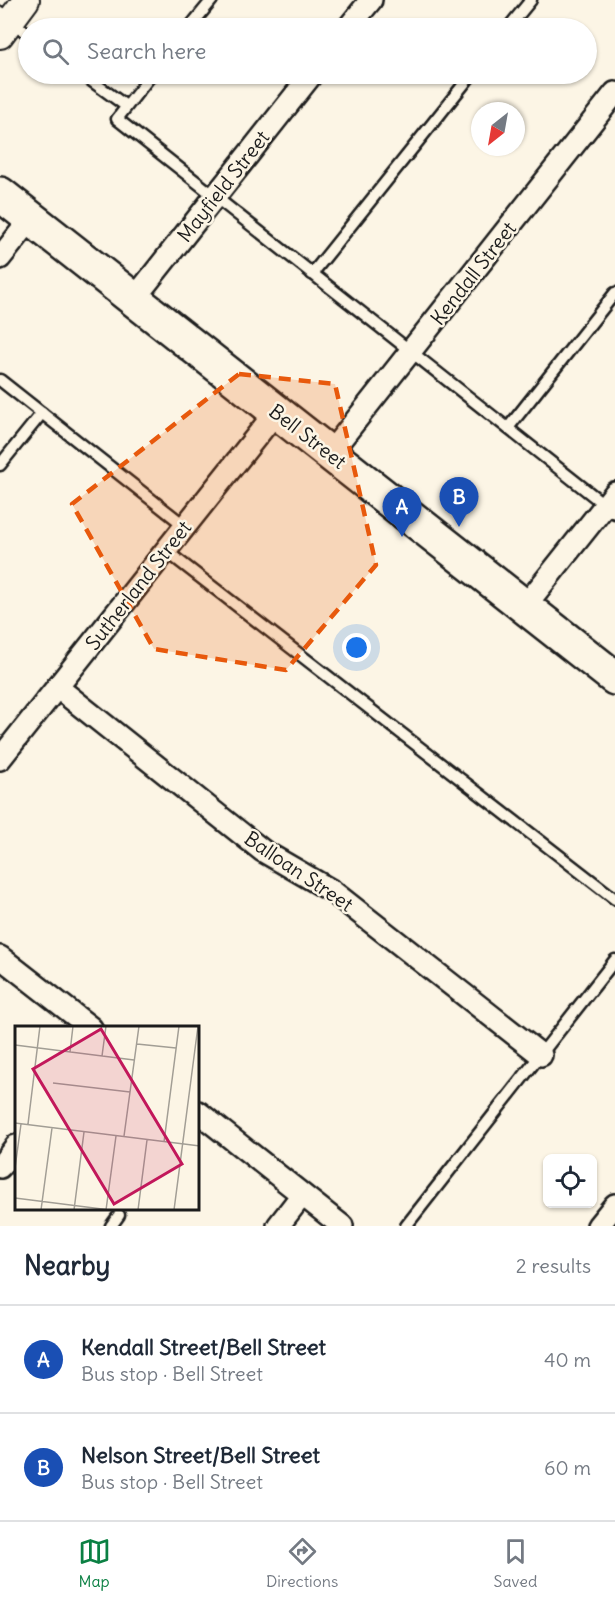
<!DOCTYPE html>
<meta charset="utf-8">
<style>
:root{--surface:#fff;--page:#f6f6f7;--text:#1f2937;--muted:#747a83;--line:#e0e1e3;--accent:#0b8043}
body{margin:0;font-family:Delius,sans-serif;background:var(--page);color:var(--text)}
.controls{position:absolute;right:18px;bottom:18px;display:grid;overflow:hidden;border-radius:9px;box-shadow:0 2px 4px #0004}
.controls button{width:54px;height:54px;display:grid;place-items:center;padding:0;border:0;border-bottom:2px solid var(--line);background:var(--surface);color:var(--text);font:30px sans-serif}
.compass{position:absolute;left:471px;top:102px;width:54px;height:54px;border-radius:50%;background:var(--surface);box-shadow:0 2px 4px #0004;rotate:211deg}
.you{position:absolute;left:357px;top:648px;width:21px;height:21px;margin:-15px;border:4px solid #fff;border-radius:50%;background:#1a73e8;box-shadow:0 0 0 9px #1a73e833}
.badge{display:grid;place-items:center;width:39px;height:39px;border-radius:50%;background:var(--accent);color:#fff;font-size:20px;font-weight:700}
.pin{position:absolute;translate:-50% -50px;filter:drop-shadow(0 2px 3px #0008)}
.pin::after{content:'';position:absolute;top:32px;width:21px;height:18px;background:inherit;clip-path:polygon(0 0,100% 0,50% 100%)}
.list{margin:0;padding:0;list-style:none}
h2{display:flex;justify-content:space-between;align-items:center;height:78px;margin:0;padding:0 24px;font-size:26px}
h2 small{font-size:20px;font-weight:400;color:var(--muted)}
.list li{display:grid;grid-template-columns:39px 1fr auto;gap:18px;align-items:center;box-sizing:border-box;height:108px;padding:0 24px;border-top:2px solid var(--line)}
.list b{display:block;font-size:22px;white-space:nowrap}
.list p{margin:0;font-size:20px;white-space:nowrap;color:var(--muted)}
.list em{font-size:20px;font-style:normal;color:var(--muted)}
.icon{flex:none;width:33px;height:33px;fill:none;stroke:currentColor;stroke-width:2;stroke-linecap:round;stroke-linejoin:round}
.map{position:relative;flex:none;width:615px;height:1226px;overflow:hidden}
.search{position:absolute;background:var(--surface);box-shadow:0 2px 4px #0004;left:18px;right:18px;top:18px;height:66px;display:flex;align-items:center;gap:15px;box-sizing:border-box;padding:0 21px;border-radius:33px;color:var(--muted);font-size:22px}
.sheet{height:294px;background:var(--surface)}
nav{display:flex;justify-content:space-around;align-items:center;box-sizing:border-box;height:84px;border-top:2px solid var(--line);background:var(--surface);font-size:16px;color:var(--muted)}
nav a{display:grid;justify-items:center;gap:3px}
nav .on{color:var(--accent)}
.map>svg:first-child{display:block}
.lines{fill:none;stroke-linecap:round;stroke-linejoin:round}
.service-casing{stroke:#1c1c1c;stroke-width:15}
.minor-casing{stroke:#1c1c1c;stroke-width:26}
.tertiary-casing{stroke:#1c1c1c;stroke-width:30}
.trunk-casing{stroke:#1c1c1c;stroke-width:38}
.service{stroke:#fcf5e5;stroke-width:10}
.minor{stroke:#fcf5e5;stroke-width:21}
.tertiary{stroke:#fcf5e5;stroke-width:26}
.trunk{stroke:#fcf5e5;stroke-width:33}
.marked{fill:#e8590c;fill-opacity:0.2;stroke:#e8590c;stroke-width:4.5;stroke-dasharray:12 8;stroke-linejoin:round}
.labels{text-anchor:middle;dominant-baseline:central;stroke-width:5;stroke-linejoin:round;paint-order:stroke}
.street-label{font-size:20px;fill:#1c1c1c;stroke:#fcf5e5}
.inset-road{fill:none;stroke:#a29e95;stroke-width:1.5}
.view{fill:#c2185b;fill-opacity:0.15;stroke:#c2185b;stroke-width:3}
.inset-edge{fill:none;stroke:#1c1c1c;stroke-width:3}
</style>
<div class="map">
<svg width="615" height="1226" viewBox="0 0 615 1226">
<rect width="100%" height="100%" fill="#fcf5e5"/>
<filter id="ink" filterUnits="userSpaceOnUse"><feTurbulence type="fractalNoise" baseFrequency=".0167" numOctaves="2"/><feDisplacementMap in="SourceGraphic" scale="12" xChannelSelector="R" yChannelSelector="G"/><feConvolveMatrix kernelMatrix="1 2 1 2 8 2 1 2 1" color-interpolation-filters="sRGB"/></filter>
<g filter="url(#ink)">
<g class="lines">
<defs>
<g id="service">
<polyline points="0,12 28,34"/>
<polyline points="189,28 212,0"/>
<polyline points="508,28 531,0"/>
<polyline points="82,74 126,106"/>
<polyline points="152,74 117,119 615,513"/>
<polyline points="312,274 472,74"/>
<polyline points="0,380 185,526"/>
<polyline points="508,428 615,293"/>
<polyline points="0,465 42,413"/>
<polyline points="165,550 615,899"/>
<polyline points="111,1226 119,1215"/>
<polyline points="406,1226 615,960"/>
</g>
<g id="minor">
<polyline points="348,28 371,0"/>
<polyline points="0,258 31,219"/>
<polyline points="134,299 312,74"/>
<polyline points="330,453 615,93"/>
<polyline points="525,606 615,493"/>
<polyline points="57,687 263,851 332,891 541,1055"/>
<polyline points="0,759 276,412"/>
<polyline points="0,957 91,1028"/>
<polyline points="198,1112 342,1226"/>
<polyline points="0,1167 16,1146"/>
<polyline points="278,1226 302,1195"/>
<polyline points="598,1226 615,1205"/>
</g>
<polyline id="tertiary" points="0,35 26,0"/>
<polyline id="trunk" points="0,194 615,678"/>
</defs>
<use href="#service" class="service-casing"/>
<use href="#minor" class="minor-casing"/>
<use href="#tertiary" class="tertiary-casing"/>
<use href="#trunk" class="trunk-casing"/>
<use href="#service" class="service"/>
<use href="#minor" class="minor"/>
<use href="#tertiary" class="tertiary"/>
<use href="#trunk" class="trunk"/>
</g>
</g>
<path class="marked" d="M239,374L335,384L376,565L286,670L154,649L72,504Z"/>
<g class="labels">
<g class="street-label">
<text transform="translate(223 186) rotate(-52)">Mayfield Street</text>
<text transform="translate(473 273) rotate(-52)">Kendall Street</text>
<text transform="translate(308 436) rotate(38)">Bell Street</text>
<text transform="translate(138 585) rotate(-52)">Sutherland Street</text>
<text transform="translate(299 871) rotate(34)">Balloan Street</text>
</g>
</g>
<g transform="translate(15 1026)">
<rect width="184" height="184" fill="#fcf5e5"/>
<path class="inset-road" d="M122,18L161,22M0,19L119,34M55,26L58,0M87,30L91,0M38,57L115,66M0,97L185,120M13,98L25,0M109,110L124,0M149,116L164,0M0,142L6,98M0,172L95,184M26,184L37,102M59,184L69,106M91,184L101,110M123,184L132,114M159,184L183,0"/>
<path class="view" d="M86,3L167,138L99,178L18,43Z"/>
<rect width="184" height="184" class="inset-edge"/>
</g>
</svg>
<div class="controls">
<button><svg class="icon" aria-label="locate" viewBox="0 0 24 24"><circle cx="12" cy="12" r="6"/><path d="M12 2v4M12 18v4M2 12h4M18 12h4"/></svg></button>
</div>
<svg class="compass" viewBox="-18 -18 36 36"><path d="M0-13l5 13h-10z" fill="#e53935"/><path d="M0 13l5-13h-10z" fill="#747a83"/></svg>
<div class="you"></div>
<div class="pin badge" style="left:402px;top:537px;background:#1a4fb4">A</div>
<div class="pin badge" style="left:459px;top:527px;background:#1a4fb4">B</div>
<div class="search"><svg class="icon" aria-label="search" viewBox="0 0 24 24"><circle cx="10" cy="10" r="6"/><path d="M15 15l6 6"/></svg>Search here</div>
</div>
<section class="sheet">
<h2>Nearby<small>2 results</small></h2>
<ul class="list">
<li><span class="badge" style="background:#1a4fb4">A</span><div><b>Kendall Street/Bell Street</b><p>Bus stop · Bell Street</p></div><em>40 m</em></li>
<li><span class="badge" style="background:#1a4fb4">B</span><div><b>Nelson Street/Bell Street</b><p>Bus stop · Bell Street</p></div><em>60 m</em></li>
</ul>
</section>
<nav>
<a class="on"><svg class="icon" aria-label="map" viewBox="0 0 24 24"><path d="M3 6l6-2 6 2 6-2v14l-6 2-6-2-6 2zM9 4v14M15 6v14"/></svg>Map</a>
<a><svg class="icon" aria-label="directions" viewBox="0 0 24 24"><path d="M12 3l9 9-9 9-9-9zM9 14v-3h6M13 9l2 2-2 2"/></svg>Directions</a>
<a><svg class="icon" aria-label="saved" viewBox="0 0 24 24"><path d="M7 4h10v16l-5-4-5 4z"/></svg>Saved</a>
</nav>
